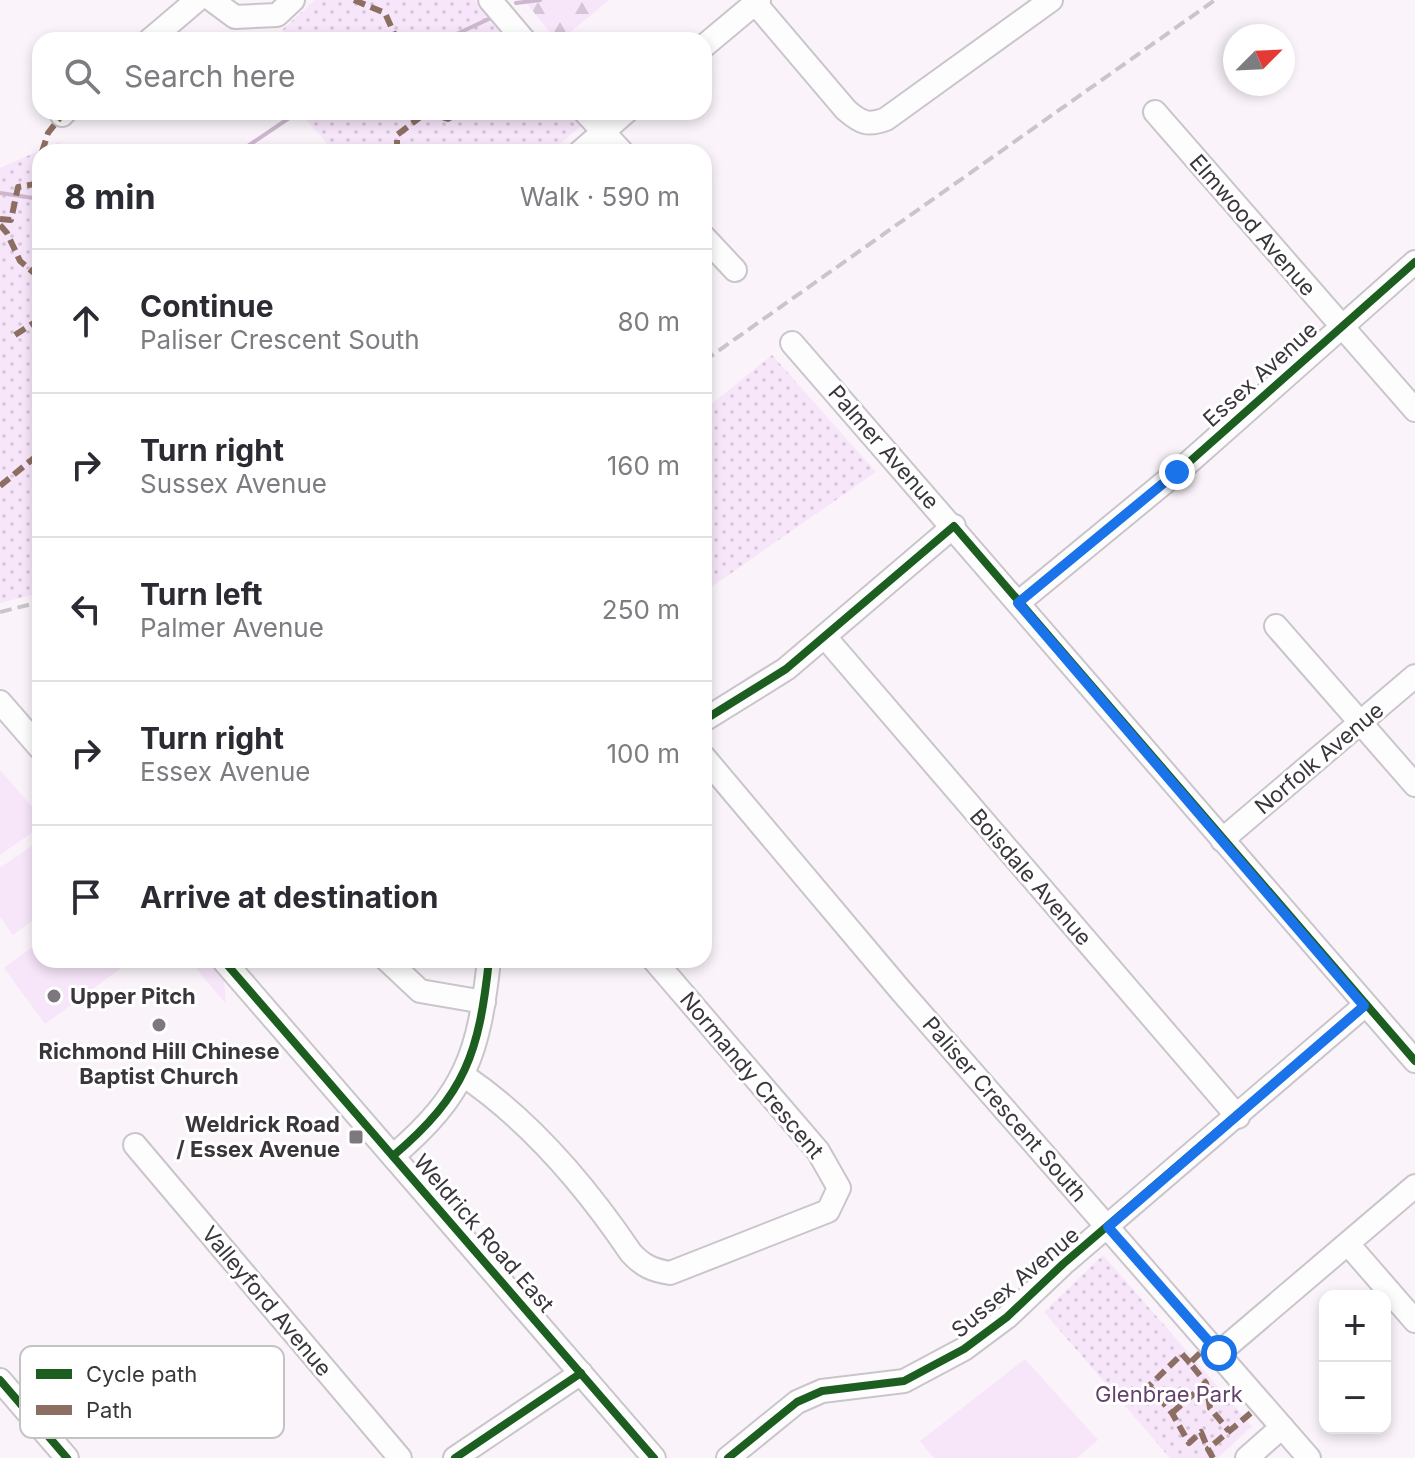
<!DOCTYPE html>
<meta charset="utf-8">
<style>
:root{--surface:#fff;--page:#f2f2f3;--text:#2b2b33;--muted:#7c7c81;--line:#e1e1e2}
body{margin:0;font-family:Inter,sans-serif;background:var(--page);color:var(--text)}
.controls{position:absolute;right:24px;bottom:24px;display:grid;overflow:hidden;border-radius:16px;box-shadow:0 4px 12px #0003}
.controls button{width:72px;height:72px;display:grid;place-items:center;padding:0;border:0;border-bottom:2px solid var(--line);background:var(--surface);color:var(--text);font:40px sans-serif}
.compass{position:absolute;left:1223px;top:24px;width:72px;height:72px;border-radius:50%;background:var(--surface);box-shadow:0 4px 12px #0003;rotate:66deg}
.stop{position:absolute;width:24px;height:24px;margin:-18px;border:6px solid #1a73e8;border-radius:50%;background:#fff}
.stop.end{background:#1a73e8;border-color:#fff;box-shadow:0 2px 8px #0008}
.list{margin:0;padding:0;list-style:none}
h2{display:flex;justify-content:space-between;align-items:center;height:104px;margin:0;padding:0 32px;font-size:34px}
h2 small{font-size:26px;font-weight:400;color:var(--muted)}
.list li{display:grid;grid-template-columns:52px 1fr auto;gap:24px;align-items:center;box-sizing:border-box;height:144px;padding:0 32px;border-top:2px solid var(--line)}
.list b{display:block;font-size:30px;white-space:nowrap}
.list p{margin:0;font-size:26px;white-space:nowrap;color:var(--muted)}
.list em{font-size:26px;font-style:normal;color:var(--muted)}
.icon{flex:none;width:44px;height:44px;fill:none;stroke:currentColor;stroke-width:2;stroke-linecap:round;stroke-linejoin:round}
.map{position:relative;flex:none;width:1415px;height:1458px;overflow:hidden}
.search{position:absolute;background:var(--surface);box-shadow:0 4px 12px #0003;left:32px;top:32px;width:680px;height:88px;display:flex;align-items:center;gap:20px;box-sizing:border-box;padding:0 28px;border-radius:24px;color:var(--muted);font-size:30px}
.panel{position:absolute;background:var(--surface);box-shadow:0 4px 12px #0003;left:32px;top:144px;width:680px;height:824px;border-radius:24px}
.map>svg:first-child{display:block}
.grass{fill:#f7e5fa}
.forest{fill:url(#forest-firs)}
.park{fill:url(#park-dots)}
.lines{fill:none;stroke-linecap:round;stroke-linejoin:round}
.stream{stroke:#ccb7cf;stroke-width:4}
.minor-casing{stroke:#cac5cb;stroke-width:26}
.minor{stroke:#fefdfe;stroke-width:22}
.rail{stroke:#c8c6c8;stroke-width:4;stroke-dasharray:12 6;stroke-linecap:butt}
.quiet{stroke:#8d6e63;stroke-width:6;stroke-dasharray:12 6;stroke-linecap:butt}
.cycleway-casing{stroke:#fff;stroke-width:13}
.cycleway{stroke:#1b5e20;stroke-width:8}
.route{stroke:#1a73e8;stroke-width:10}
.poi-dot{fill:#7d787e;stroke:#fff;stroke-width:3}
.labels{text-anchor:middle;dominant-baseline:central;stroke-width:6;stroke-linejoin:round;paint-order:stroke}
.street-label{font-size:22px;fill:#3a363b;stroke:#fff}
.poi-label{font-size:22px;font-weight:bold;fill:#3a363b;stroke:#fff;text-anchor:start}
.park-label{font-size:22px;fill:#66416d;stroke:#fff}
.key{fill:#fff;stroke:#c4c3c4;stroke-width:2}
.key-label{font-size:22px;fill:#3a363b}
</style>
<div class="map">
<svg width="1415" height="1458" viewBox="0 0 1415 1458">
<defs>
<pattern id="forest-firs" width="22" height="20" patternUnits="userSpaceOnUse" patternTransform="scale(2)"><rect width="22" height="20" fill="#f7e5fa"/><path d="M5 1l3.5 6h-7zM16 11l3.5 6h-7z" fill="#d4c5d7"/></pattern>
<pattern id="park-dots" width="8" height="8" patternUnits="userSpaceOnUse" patternTransform="scale(2)"><rect width="8" height="8" fill="#f7e5fa"/><path d="M2 2h.1M6 6h.1" fill="none" stroke="#d4c5d7" stroke-width="1.8" stroke-linecap="round"/></pattern>
</defs>
<rect width="100%" height="100%" fill="#faf4fa"/>
<g class="grass">
<polygon points="0,770 40,816 40,827 0,855"/>
<polygon points="40,840 40,915 13,935 0,917 0,868"/>
<polygon points="40,941 40,960 115,960 121,968 45,1024 4,968"/>
<polygon points="189,960 210,960 224,980 226,1004"/>
<polygon points="1025,1359 1098,1440 1077,1458 934,1458 920,1441"/>
</g>
<polygon class="forest" points="524,0 609,0 561,40 556,40"/>
<g class="park">
<polygon points="315,0 474,0 510,40 289,40 282,30"/>
<polygon points="299,112 575,112 585,123 550,152 335,152"/>
<polygon points="59,142 68,152 40,152 40,593 0,603 0,168"/>
<polygon points="772,355 876,472 704,592 704,410"/>
<polygon points="1103,1255 1252,1426 1218,1458 1170,1458 1044,1312"/>
</g>
<g class="lines">
<g class="stream">
<polyline points="516,3 540,0"/>
<polyline points="444,40 493,17"/>
<polyline points="239,152 298,112"/>
<polyline points="0,193 40,199"/>
</g>
<defs>
<g id="minor">
<polyline points="212,0 235,17 277,15 293,0"/>
<polyline points="490,0 524,40"/>
<path d="M755,3L846,110C861,123 868,126 886,119L1051,0"/>
<polyline points="150,40 197,0"/>
<polyline points="704,46 759,0"/>
<polyline points="585,112 622,152"/>
<polyline points="1155,112 1415,410"/>
<polyline points="62,115 65,112"/>
<polyline points="580,152 626,112"/>
<polyline points="704,237 735,270"/>
<polyline points="792,343 1415,1061"/>
<polyline points="1018,603 1187,464 1415,262"/>
<polyline points="1276,626 1415,785"/>
<polyline points="825,637 1238,1117"/>
<polyline points="0,702 40,748"/>
<polyline points="704,720 786,669 954,526"/>
<polyline points="704,757 902,992 1309,1458"/>
<polyline points="1222,840 1415,676"/>
<polyline points="223,960 654,1458"/>
<polyline points="387,960 420,991 484,1002"/>
<path d="M463,1075C531,1121 585,1185 631,1253C643,1266 652,1270 670,1273L828,1211L839,1188L818,1151L654,960"/>
<polyline points="135,1145 400,1458"/>
<path d="M393,1156C466,1094 479,1053 489,960"/>
<polyline points="1348,1244 1415,1321"/>
<polyline points="1219,1353 1415,1186"/>
<polyline points="0,1380 67,1458"/>
<polyline points="455,1458 581,1373"/>
<polyline points="728,1458 797,1402 822,1391 904,1381 964,1349 1007,1317 1063,1264 1364,1006"/>
<polyline points="1247,1458 1282,1427"/>
</g>
</defs>
<use href="#minor" class="minor-casing"/>
<use href="#minor" class="minor"/>
<g class="rail">
<polyline points="704,361 1215,0"/>
<polyline points="0,612 40,602"/>
</g>
<g class="quiet">
<polyline points="354,0 385,13 397,40"/>
<polyline points="42,152 48,133 62,115"/>
<polyline points="397,152 397,135 427,112 448,119 460,112"/>
<polyline points="0,219 11,220 18,187 40,183"/>
<polyline points="0,225 7,233 20,261 40,278"/>
<polyline points="15,335 40,319"/>
<polyline points="0,486 40,453"/>
<polyline points="1200,1353 1190,1363 1206,1383 1210,1408 1229,1431"/>
<polyline points="1190,1363 1182,1354 1149,1386 1172,1413 1189,1443 1201,1432 1208,1449"/>
<polyline points="1172,1413 1206,1383"/>
<polyline points="1213,1458 1208,1449 1252,1412"/>
</g>
<defs>
<g id="cycleway">
<polyline points="1018,603 1187,464 1415,262"/>
<polyline points="704,720 786,669 954,526 1415,1061"/>
<polyline points="223,960 654,1458"/>
<path d="M393,1156C466,1094 479,1053 489,960"/>
<polyline points="0,1380 67,1458"/>
<polyline points="455,1458 581,1373"/>
<polyline points="728,1458 797,1402 822,1391 904,1381 964,1349 1007,1317 1063,1264 1364,1006"/>
</g>
</defs>
<use href="#cycleway" class="cycleway-casing"/>
<use href="#cycleway" class="cycleway"/>
</g>
<g class="lines">
<polyline class="route" points="1177,472 1018,603 1364,1006 1108,1227 1219,1353"/>
</g>
<g class="poi-dot">
<circle cx="54" cy="996" r="8"/>
<circle cx="159" cy="1025" r="8"/>
<rect x="348" y="1129" width="16" height="16" rx="4"/>
</g>
<g class="labels">
<g class="street-label">
<text transform="translate(1253 225) rotate(49)">Elmwood Avenue</text>
<text transform="translate(1260 374) rotate(-42)">Essex Avenue</text>
<text transform="translate(884 447) rotate(49)">Palmer Avenue</text>
<text transform="translate(1319 758) rotate(-40)">Norfolk Avenue</text>
<text transform="translate(1031 877) rotate(49)">Boisdale Avenue</text>
<text transform="translate(752 1075) rotate(50)">Normandy Crescent</text>
<text transform="translate(1005 1109) rotate(49)">Paliser Crescent South</text>
<text transform="translate(484 1233) rotate(49)">Weldrick Road East</text>
<text transform="translate(1015 1282) rotate(-40)">Sussex Avenue</text>
<text transform="translate(267 1301) rotate(50)">Valleyford Avenue</text>
</g>
<g class="poi-label">
<text x="70" y="996">Upper Pitch</text>
<text x="159" y="1051" text-anchor="middle">Richmond Hill Chinese<tspan x="159" dy="25">Baptist Church</tspan></text>
<text x="340" y="1124" text-anchor="end">Weldrick Road<tspan x="340" dy="25">/ Essex Avenue</tspan></text>
</g>
<g class="park-label">
<text x="1169" y="1394">Glenbrae Park</text>
</g>
</g>
<rect x="20" y="1346" width="264" height="92" rx="12" class="key"/>
<rect x="36" y="1369" width="36" height="10" fill="#1b5e20"/>
<rect x="36" y="1405" width="36" height="10" fill="#8d6e63"/>
<g class="key-label">
<text x="86" y="1382">Cycle path</text>
<text x="86" y="1418">Path</text>
</g>
</svg>
<div class="controls">
<button>+</button>
<button>−</button>
</div>
<svg class="compass" viewBox="-18 -18 36 36"><path d="M0-13l5 13h-10z" fill="#e53935"/><path d="M0 13l5-13h-10z" fill="#7c7c81"/></svg>
<div class="stop" style="left:1219px;top:1353px"></div>
<div class="stop end" style="left:1177px;top:472px"></div>
<div class="search"><svg class="icon" aria-label="search" viewBox="0 0 24 24"><circle cx="10" cy="10" r="6"/><path d="M15 15l6 6"/></svg>Search here</div>
<section class="panel">
<h2>8 min<small>Walk · 590 m</small></h2>
<ul class="list">
<li><svg class="icon" aria-label="ahead" viewBox="0 0 24 24"><path d="M12 20V5M6 11l6-6 6 6"/></svg><div><b>Continue</b><p>Paliser Crescent South</p></div><em>80 m</em></li>
<li><svg class="icon" aria-label="right" viewBox="0 0 24 24"><path d="M7 20v-9h11M14 6l5 5-5 5"/></svg><div><b>Turn right</b><p>Sussex Avenue</p></div><em>160 m</em></li>
<li><svg class="icon" aria-label="left" viewBox="0 0 24 24"><path d="M17 20v-9H6M10 6l-5 5 5 5"/></svg><div><b>Turn left</b><p>Palmer Avenue</p></div><em>250 m</em></li>
<li><svg class="icon" aria-label="right" viewBox="0 0 24 24"><path d="M7 20v-9h11M14 6l5 5-5 5"/></svg><div><b>Turn right</b><p>Essex Avenue</p></div><em>100 m</em></li>
<li><svg class="icon" aria-label="arrive" viewBox="0 0 24 24"><path d="M6 21V4h12l-3 4 3 4H6"/></svg><div><b>Arrive at destination</b></div></li>
</ul>
</section>
</div>
